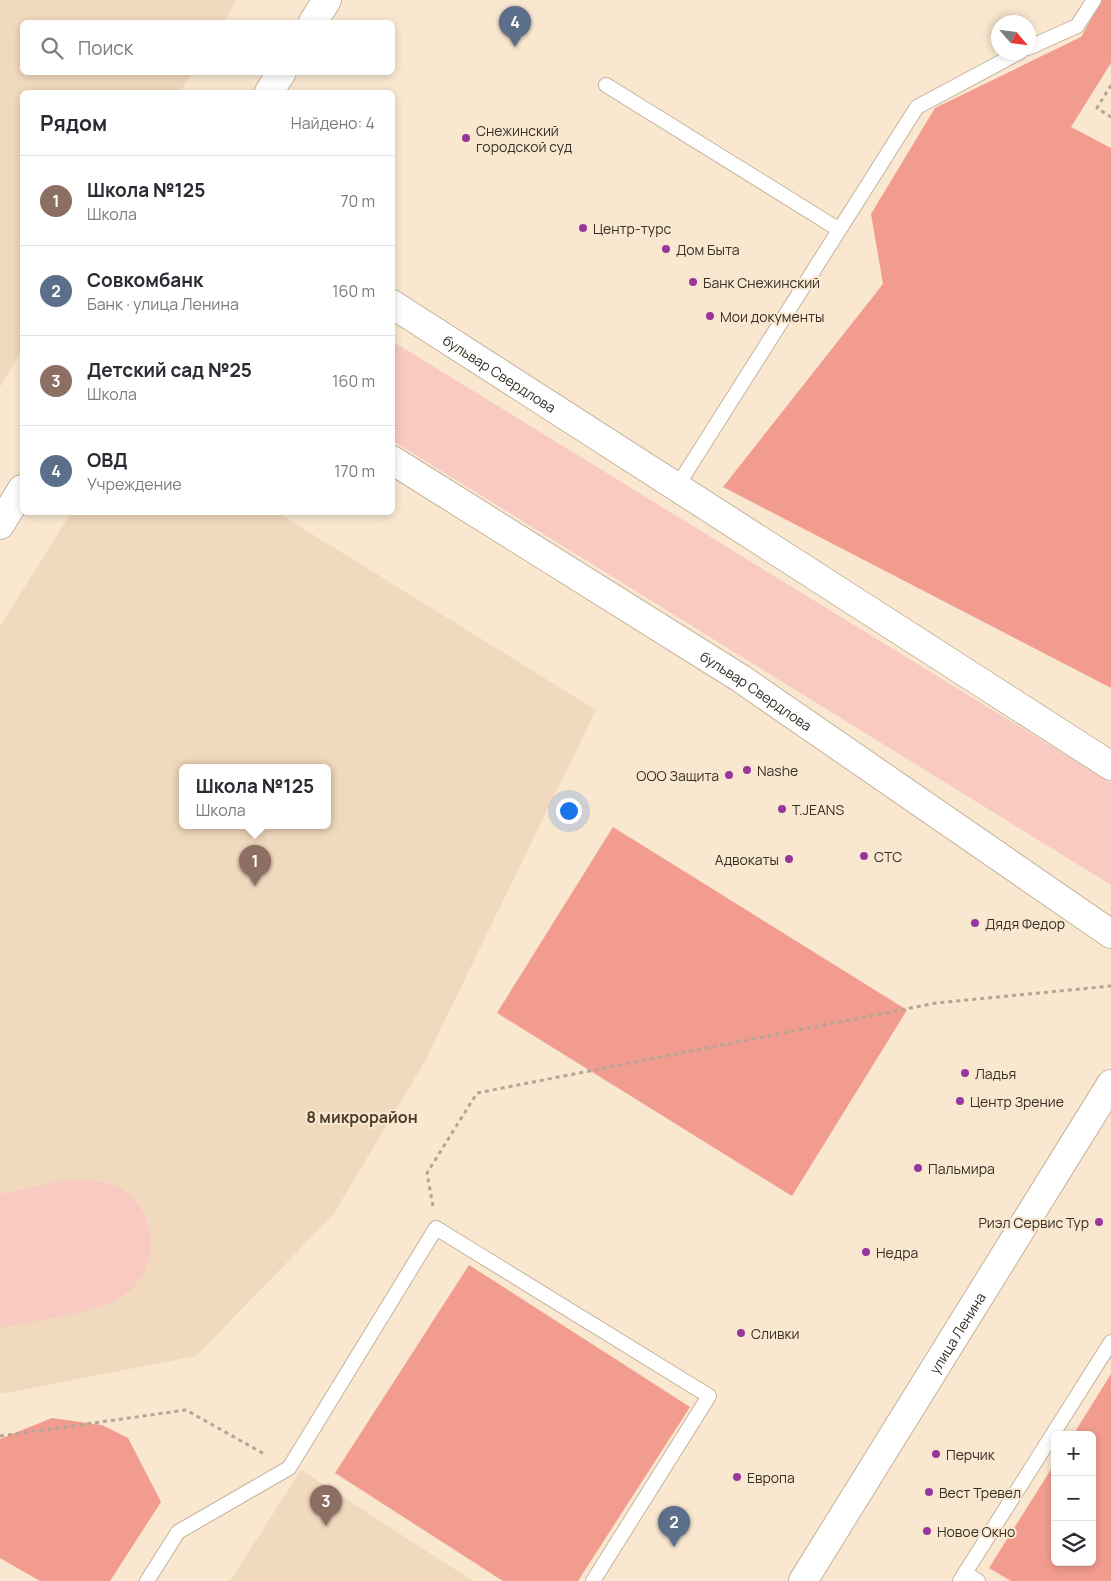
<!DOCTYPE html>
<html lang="ru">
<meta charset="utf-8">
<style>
:root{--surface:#fff;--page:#f7f7f7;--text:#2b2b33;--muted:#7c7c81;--line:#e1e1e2;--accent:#d93025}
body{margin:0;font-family:Manrope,sans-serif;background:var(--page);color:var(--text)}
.controls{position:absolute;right:15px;bottom:15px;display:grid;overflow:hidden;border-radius:8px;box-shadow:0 2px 8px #0003}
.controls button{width:45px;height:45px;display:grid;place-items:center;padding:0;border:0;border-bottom:1px solid var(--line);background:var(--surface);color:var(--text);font:25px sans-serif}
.compass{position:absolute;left:991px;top:15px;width:45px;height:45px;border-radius:50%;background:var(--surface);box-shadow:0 2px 8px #0003;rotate:118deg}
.you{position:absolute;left:568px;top:810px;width:18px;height:18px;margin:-12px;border:4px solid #fff;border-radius:50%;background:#1a73e8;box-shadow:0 0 0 8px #1a73e833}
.badge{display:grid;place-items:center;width:32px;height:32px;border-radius:50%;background:var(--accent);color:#fff;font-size:16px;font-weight:700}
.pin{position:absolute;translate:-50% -41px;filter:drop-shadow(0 1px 2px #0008)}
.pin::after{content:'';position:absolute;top:26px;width:18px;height:15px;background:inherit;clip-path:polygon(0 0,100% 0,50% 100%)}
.popup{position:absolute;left:179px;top:764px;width:152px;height:65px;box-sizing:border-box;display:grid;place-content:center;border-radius:8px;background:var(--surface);filter:drop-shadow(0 1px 4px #0005);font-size:16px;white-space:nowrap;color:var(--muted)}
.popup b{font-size:19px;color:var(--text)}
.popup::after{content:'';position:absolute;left:50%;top:100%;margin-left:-10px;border:10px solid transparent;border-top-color:var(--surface)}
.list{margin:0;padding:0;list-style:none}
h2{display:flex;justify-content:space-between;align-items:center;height:65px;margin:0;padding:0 20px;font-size:21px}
h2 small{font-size:16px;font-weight:400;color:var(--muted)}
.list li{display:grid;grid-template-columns:32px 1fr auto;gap:15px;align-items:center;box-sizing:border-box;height:90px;padding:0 20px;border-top:1px solid var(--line)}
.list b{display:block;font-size:19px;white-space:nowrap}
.list p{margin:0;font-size:16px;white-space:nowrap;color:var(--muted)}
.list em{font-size:16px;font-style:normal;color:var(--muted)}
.icon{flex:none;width:28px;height:28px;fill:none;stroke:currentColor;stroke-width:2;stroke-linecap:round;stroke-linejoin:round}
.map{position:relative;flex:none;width:1111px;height:1581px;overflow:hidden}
.search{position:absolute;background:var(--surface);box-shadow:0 2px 8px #0003;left:20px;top:20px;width:375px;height:55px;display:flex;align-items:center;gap:12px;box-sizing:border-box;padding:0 18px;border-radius:8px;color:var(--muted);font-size:19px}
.panel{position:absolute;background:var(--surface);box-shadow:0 2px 8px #0003;left:20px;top:90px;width:375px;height:425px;border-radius:8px}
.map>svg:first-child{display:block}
.built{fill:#f1d9bd;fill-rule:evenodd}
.green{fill:#f8cac2}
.forest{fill:#f19c8e}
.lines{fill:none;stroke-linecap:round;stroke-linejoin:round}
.lane-casing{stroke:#c5b39d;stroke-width:16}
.secondary-casing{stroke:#c5b39d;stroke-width:30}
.path{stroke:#b4a694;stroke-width:3;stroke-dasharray:4 4;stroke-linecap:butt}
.lane{stroke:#fff;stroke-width:14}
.secondary{stroke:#fff;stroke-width:28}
.poi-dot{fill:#97369d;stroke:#f9e7d0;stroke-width:2}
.labels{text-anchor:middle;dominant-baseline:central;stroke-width:4;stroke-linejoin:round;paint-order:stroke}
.poi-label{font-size:14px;fill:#373027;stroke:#f9e7d0;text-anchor:start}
.street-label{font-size:14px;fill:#373027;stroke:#f9e7d0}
.quarter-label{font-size:16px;font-weight:bold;fill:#4c3d2b;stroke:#f9e7d0}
</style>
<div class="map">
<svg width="1111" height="1581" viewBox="0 0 1111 1581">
<rect width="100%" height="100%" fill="#f9e7d0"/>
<g class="built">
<polygon points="0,0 237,0 223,22 22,22 22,72 192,73 180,92 22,92 22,350 0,387"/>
<path d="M71,513H278L596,710L425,1061L333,1215L196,1356L0,1394V626ZM182,767H328V825H182Z"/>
<polygon points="301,1470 473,1581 230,1581"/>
</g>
<g class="green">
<polygon points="392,341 1111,783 1111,885 393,441"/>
<path d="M71,1179C91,1180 110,1180 126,1192C160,1218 159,1274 122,1296C93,1315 35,1320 0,1328V1194Z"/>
</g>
<g class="forest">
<polygon points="1102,0 1111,0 1111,63 1071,127 1111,148 1111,688 723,487 883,284 871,214 935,108 1081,37"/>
<polygon points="613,827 907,1010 792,1196 497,1013"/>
<polygon points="469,1265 690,1407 578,1581 503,1581 335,1473"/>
<polygon points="1111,1374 1111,1581 1011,1581 989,1568 1055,1463 1055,1562 1092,1562 1092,1435 1073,1435"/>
<polygon points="52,1418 102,1425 128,1438 161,1502 110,1581 40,1581 0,1558 0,1439"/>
</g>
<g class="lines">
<defs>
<g id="lane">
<polyline points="1028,48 1077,26 1094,0"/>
<polyline points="606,85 838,229"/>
<polyline points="676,488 917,107 1020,52"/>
<polyline points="965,1573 978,1581"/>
<polyline points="147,1581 178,1532 289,1468 436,1228 709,1396 593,1581"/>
<polyline points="960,1581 1111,1342"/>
</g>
<g id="secondary">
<polyline points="313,22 327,0"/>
<polyline points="269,92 282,72"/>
<path id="s1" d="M392,304L1111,766"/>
<path id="s2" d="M392,460L740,678L1111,934"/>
<polyline points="0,525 22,489"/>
<path id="s3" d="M803,1581L1111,1084"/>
</g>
</defs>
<use href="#lane" class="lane-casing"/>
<use href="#secondary" class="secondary-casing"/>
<g class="path">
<polyline points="1111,85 1097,108 1111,117"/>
<polyline points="433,1206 427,1173 477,1093 936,1003 1111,986"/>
<polyline points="0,1436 186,1410 266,1455"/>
</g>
<use href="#lane" class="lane"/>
<use href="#secondary" class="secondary"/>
</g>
<g class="poi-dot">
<circle cx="466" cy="138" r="5"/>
<circle cx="583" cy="228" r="5"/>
<circle cx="666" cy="249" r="5"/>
<circle cx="693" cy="282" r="5"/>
<circle cx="710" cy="316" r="5"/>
<circle cx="747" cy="770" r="5"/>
<circle cx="729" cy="775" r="5"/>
<circle cx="782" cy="809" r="5"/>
<circle cx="864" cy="856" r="5"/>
<circle cx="789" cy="859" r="5"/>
<circle cx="975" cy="923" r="5"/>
<circle cx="965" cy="1073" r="5"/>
<circle cx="960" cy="1101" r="5"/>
<circle cx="918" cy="1168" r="5"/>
<circle cx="1099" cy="1222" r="5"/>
<circle cx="866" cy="1252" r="5"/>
<circle cx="741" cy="1333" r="5"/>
<circle cx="936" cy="1454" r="5"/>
<circle cx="737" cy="1477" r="5"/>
<circle cx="929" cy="1492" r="5"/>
<circle cx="927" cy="1531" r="5"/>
</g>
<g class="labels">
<g class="poi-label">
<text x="476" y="130">Снежинский<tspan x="476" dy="16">городской суд</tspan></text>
<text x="593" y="228">Центр-турс</text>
<text x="676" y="249">Дом Быта</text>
<text x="703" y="282">Банк Снежинский</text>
<text x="720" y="316">Мои документы</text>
<text x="757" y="770">Nashe</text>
<text x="719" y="775" text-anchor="end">ООО Защита</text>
<text x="792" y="809">T.JEANS</text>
<text x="874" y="856">СТС</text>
<text x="779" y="859" text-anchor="end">Адвокаты</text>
<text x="985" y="923">Дядя Федор</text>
<text x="975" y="1073">Ладья</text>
<text x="970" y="1101">Центр Зрение</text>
<text x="928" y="1168">Пальмира</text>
<text x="1089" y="1222" text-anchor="end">Риэл Сервис Тур</text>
<text x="876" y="1252">Недра</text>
<text x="751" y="1333">Сливки</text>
<text x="946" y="1454">Перчик</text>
<text x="747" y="1477">Европа</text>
<text x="939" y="1492">Вест Тревел</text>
<text x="937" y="1531">Новое Окно</text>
</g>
<g class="street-label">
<text stroke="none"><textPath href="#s1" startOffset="128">бульвар Свердлова</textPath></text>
<text stroke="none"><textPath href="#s2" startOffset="431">бульвар Свердлова</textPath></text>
<text stroke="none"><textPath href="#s3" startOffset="292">улица Ленина</textPath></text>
</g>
<g class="quarter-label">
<text x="362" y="1117">8 микрорайон</text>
</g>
</g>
</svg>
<div class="controls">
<button>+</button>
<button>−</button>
<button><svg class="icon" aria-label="layers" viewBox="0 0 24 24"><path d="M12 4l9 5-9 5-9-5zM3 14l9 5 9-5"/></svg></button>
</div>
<svg class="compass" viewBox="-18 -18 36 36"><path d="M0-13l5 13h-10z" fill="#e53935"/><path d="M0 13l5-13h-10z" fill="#7c7c81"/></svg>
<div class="you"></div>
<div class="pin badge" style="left:255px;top:886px;background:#8d6e63">1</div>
<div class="popup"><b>Школа №125</b>Школа</div>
<div class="pin badge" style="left:674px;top:1547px;background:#5c6f8a">2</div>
<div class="pin badge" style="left:326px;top:1526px;background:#8d6e63">3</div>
<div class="pin badge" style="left:515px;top:47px;background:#5c6f8a">4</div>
<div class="search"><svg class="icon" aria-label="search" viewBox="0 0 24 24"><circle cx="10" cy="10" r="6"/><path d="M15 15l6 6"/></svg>Поиск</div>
<section class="panel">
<h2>Рядом<small>Найдено: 4</small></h2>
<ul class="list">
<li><span class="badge" style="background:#8d6e63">1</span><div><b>Школа №125</b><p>Школа</p></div><em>70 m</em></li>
<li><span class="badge" style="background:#5c6f8a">2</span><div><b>Совкомбанк</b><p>Банк · улица Ленина</p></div><em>160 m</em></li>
<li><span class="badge" style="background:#8d6e63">3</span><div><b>Детский сад №25</b><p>Школа</p></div><em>160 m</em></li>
<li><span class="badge" style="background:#5c6f8a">4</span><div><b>ОВД</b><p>Учреждение</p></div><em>170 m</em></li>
</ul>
</section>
</div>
